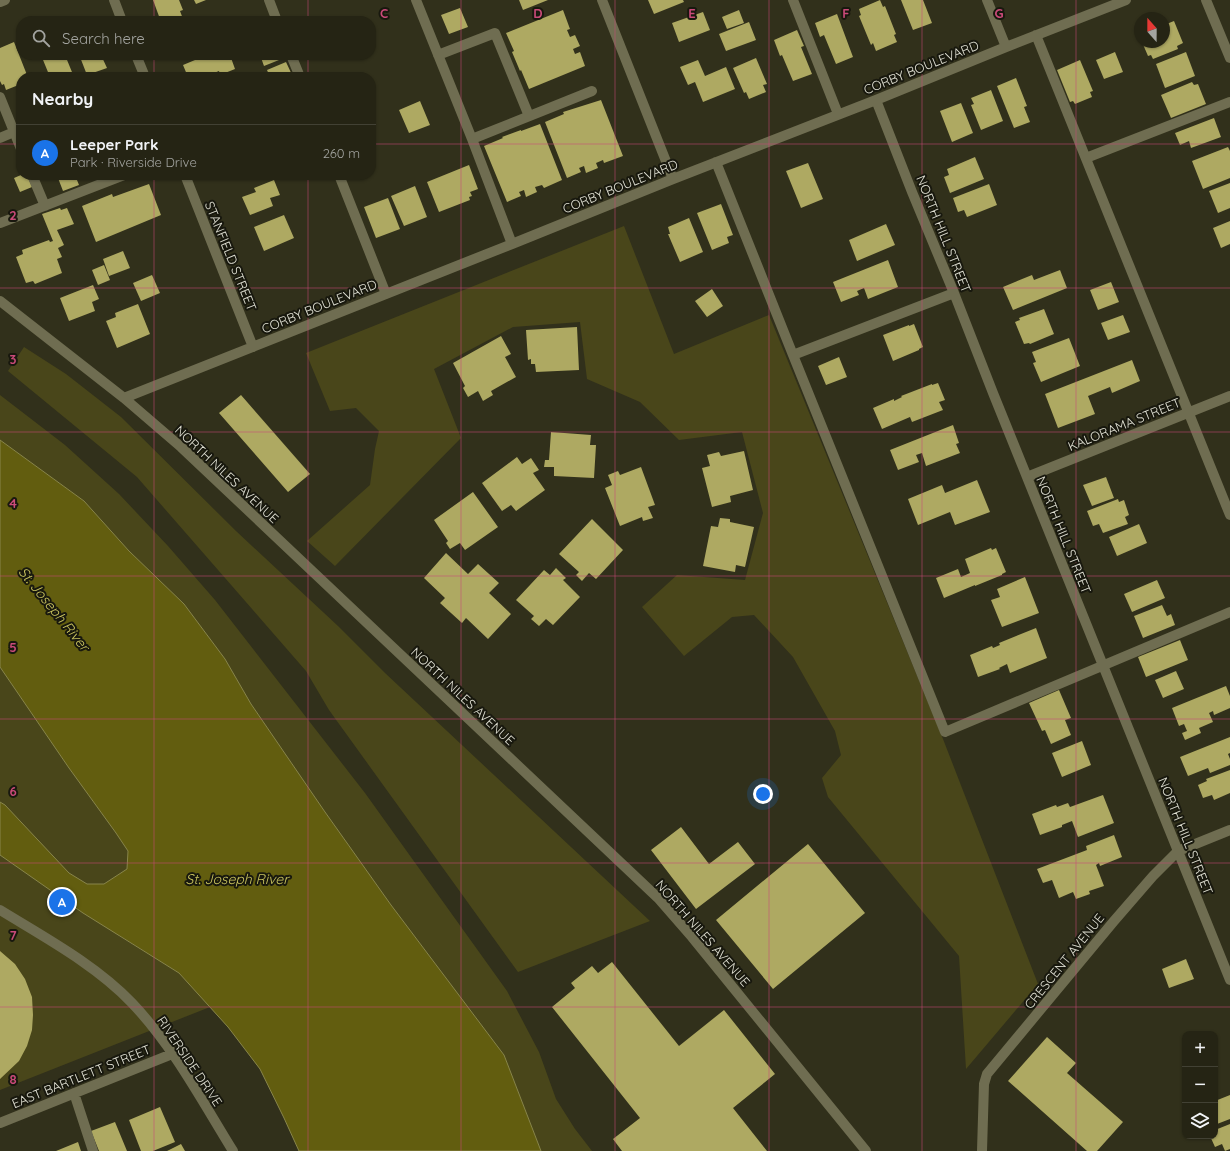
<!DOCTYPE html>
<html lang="en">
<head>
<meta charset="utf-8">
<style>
  :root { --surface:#252414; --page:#2d2c1d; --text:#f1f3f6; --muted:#a3a4a0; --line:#424134; --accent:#1a73e8 }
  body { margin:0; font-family:Quicksand,sans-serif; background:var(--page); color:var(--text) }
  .controls { position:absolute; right:12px; bottom:12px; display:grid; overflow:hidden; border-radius:8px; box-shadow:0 1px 3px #0004 }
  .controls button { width:36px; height:36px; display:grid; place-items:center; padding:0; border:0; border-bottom:1px solid var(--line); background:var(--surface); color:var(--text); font:20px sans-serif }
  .compass { position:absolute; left:1134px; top:12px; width:36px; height:36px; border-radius:50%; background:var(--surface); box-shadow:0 1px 3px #0004; rotate:339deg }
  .you { position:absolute; left:763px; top:794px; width:14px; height:14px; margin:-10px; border:3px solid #fff; border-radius:50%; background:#1a73e8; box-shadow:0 0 0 6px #1a73e833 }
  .badge { display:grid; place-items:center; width:26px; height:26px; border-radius:50%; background:var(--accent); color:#fff; font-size:13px; font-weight:700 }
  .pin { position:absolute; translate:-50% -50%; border:2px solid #fff; box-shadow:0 1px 4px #0006 }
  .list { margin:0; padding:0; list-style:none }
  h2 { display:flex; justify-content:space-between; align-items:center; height:52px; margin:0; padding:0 16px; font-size:17px }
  h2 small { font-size:13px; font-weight:400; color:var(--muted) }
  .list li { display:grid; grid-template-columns:26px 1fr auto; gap:12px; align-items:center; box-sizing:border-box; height:56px; padding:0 16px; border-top:1px solid var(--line) }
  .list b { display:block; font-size:15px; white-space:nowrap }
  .list p { margin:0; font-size:13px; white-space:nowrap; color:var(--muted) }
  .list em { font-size:13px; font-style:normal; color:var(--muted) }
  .icon { flex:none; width:22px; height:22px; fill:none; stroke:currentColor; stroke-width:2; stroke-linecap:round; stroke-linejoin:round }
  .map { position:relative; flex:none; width:1230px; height:1151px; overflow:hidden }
  .search { position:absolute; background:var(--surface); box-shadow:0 1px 3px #0004; left:16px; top:16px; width:360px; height:44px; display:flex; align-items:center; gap:10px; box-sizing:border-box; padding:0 14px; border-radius:16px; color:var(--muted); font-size:15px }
  .panel { position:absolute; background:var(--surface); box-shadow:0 1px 3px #0004; left:16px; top:72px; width:360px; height:108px; border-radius:16px }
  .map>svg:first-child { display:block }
  .green { fill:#49461a }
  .water { fill:#625d0f; stroke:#88854a }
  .building { fill:#aea962 }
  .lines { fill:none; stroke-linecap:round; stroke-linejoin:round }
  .minor { stroke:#6f6d51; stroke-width:10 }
  .grid { fill:none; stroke:#ca4a79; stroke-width:1; stroke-opacity:0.55 }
  .labels { text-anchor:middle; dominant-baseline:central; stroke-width:4; stroke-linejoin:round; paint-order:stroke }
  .street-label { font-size:13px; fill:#e1e1d4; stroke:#18180e }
  .water-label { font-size:14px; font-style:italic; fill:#cac45f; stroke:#18180e }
  .grid-label { font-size:13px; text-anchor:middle; font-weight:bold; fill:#ca4a79; stroke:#18180e; stroke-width:4; stroke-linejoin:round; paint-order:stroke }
</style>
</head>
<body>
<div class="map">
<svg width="1230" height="1151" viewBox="0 0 1230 1151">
  <rect width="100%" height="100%" fill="#31301b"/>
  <path class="green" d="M624,226L674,354L769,315L943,739L1038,984L966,1069L959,956L828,797L822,778L841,755L835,731L793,657L754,615L732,617L684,656L642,607L677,575L745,580L763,513L742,432L679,440L640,402L587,379L580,322L513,327L434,369L461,438L335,566L307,541L370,485L375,449L379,431L356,408L330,411L306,353Z
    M24,347L66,374L121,417L236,531L338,626L385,673L650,921L518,972L329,710L306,671L137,477L8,371Z
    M0,395L65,445L119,494L168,546L215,600L365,793L507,991L539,1052L556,1099L575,1129L592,1151H541L504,1055L391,905L325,812L251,704L225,659L184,604L129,551L84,501L0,440Z
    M0,667L69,768L116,833L128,851L127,869L119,936L179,973L210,1007L0,1090Z"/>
  <path class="water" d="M0,440L84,501L129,551L184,604L225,659L251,704L325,812L391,905L504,1055L541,1151H299L284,1118L260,1069L228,1027L179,973L83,913L0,855V802L5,805L69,873L87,884H104L127,869L128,851L116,833L69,768L0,667Z"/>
  <path class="building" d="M153,0H179L183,10L180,11L183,19L179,21H164L162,18L160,19Z
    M194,0H206L196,4Z
    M519,0H548L523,10Z
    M648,0H683L684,2L654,14Z
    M880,0L883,7L885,6L896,34L894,35L897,42L876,51L873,43L871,45L859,16L861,15L859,9Z
    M901,0H923L932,23L913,30Z
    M460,8L468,27L449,34L441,15Z
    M563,10L570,29L567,30L570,37L575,35L580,46L573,49L575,54L580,52L585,66L529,89L521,70L520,71L512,52L514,51L506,33Z
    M739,10L744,23L727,29L722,17Z
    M703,12L710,30L679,42L672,23Z
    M837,14L853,57L836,64L824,35L820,37L815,23Z
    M1174,21L1183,43L1177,46L1178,49L1153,59L1151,55L1148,56L1142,42H1164V25Z
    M749,22L756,40L726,51L719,34Z
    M797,30L804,46L801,47L812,74L793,81L782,55L780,56L774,40Z
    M14,42L27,75L24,77H21V84L6,90L4,84L2,85L0,81V48Z
    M1115,52L1123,72L1104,79L1096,60Z
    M1186,52L1195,76L1165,88L1156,64Z
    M41,55H65L74,77H50Z
    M85,55H101L107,68L87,75L80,57Z
    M207,55H230L235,69L220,75L219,71L204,77H188L183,65Z
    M260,55H283L284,58L264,66Z
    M756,58L767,84L763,85L766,92L749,99L746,92L744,93L733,68Z
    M698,60L705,76L726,67L735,89L703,102L695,82L688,85L680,67Z
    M1080,60L1093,91L1090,92L1092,97L1075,104L1073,101L1070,102L1057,70Z
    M286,62L293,77H270L267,70Z
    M1016,78L1027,106L1024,107L1030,122L1014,128L997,86Z
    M1192,82L1194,85L1198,84L1206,104L1171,118L1161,95Z
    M991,90L1003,121L981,130L971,105L974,104L971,98Z
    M601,100L623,156L604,163L603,160L596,163L598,168L586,173L584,166L579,168L581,172L567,178L545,122L564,114L563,112Z
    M420,101L430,125L409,133L399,110Z
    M961,103L973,133L952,142L940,111Z
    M1214,118L1221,137L1191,148L1189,141L1180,145L1175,133Z
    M540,124L562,180L544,188L542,185L535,187L537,192L526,197L524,190L519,192L521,196L507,202L484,146L503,138L502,137L521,130V131Z
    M1228,147L1230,151V178L1203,189L1192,161Z
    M975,157L984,179L950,193L944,177L949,175L947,169Z
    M808,163L823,199L801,208L786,171Z
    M469,165L478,189L470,192L472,196L469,197L470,200L439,212L427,182Z
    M21,175H27L32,187L20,192L14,178Z
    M66,175H75L79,185L63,191L58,178Z
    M274,180L280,195L270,198L273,206L250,215L242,197L256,192L254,188Z
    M1230,183V208L1218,213L1209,191Z
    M149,184L161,215L96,242L82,206L112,194L113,197Z
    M989,184L997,205L967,217L964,210L958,212L953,198Z
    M415,186L427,217L404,226L391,196Z
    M388,198L400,229L376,238L364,207Z
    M721,204L733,235L727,237L729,243L712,250L697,213Z
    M60,208L61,210L67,208L74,224L57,230L64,245L58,248L62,257L57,259L62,273L35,284L33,281L26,283L16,257L23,254L22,250L49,240L50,242L53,241L42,214Z
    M284,215L294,238L264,251L254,227Z
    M689,218L703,252L680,262L668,234H670L668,227Z
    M1230,221V244L1221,248L1213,228Z
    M886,224L895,245L857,261L849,240Z
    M123,251L130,268L109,276L103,259Z
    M888,260L898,287L868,299L864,288L857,291L859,295L841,302L833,282Z
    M104,265L110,280L98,285L92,270Z
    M1060,270L1067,288L1013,310L1003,287L1032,275L1034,280Z
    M152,275L160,293L141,301L133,283Z
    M1111,282L1119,302L1098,310L1090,290Z
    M93,285L99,299L92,302L95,311L69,321L60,298Z
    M712,289L723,306L707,317L695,301Z
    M138,304L150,334L117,348L106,321L116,317L115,313Z
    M1044,309L1054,334L1030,344L1029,343L1024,344L1015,322L1020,320L1019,318Z
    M1123,315L1130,332L1108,340L1101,323Z
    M914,324L923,347L919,349V350L893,361L883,335L909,325V326Z
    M577,327L579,370L536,372L535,364H531V359L528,360L526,330Z
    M501,336L511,354L505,357L516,377L491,391L493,395L483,401L478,391L468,397L463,388L465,386L453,363Z
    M1069,338L1080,366L1041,382L1033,363L1036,362L1032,352Z
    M839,357L847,377L826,385L818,366Z
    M1132,360L1140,381L1112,393L1110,387L1088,396L1095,414L1058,428L1045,394Z
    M938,383L945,400L939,402L943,410L912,422L910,417L882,429L873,408L894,399V401L902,397L901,396L932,384V385Z
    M241,395L310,474L288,492L219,413Z
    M953,425L959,443L956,444L960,453L926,466L922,453L916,455L919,462L898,470L890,450Z
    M551,432L591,435L590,445H596L594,478L554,476V467H544L545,460H549Z
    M744,451L753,490L730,496L731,502L712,507L702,468L710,466L707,455L719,452L721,456Z
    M517,457L522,464L531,458L539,470L533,473L545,490L516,511L511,505L502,511L482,483Z
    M641,467L655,505L648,507L653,518L643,521L642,517L620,526L605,488L612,485L608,475L618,471L620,475Z
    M1106,477L1114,498L1092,506L1083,485Z
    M977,480L990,512L955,525L950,512L918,525L908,499L942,485L945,493Z
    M473,492L498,527L465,550L460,543L450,549L446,543L448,541L434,520Z
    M1118,499L1119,502L1124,500L1129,515L1125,517L1128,524L1103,533L1099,524L1093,526L1087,511Z
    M720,518L730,519V522L754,527L745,567L736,565L735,572L703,566L711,526L718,527Z
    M592,519L623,550L596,579L589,573L582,581L576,575L579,572L559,554Z
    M1139,524L1147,543L1117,556L1109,537Z
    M991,548L992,550L996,548L1006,572L1002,574V575L975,586V585L944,598L936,578L958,569L961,577L970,573L965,559Z
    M446,553L468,574L478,564L499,583L489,593L511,614L488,639L466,618L462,623L440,603L445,598L424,578Z
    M556,568L566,578L563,580L580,597L553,625L546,619L539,626L531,619L534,616L516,600L544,570L550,575Z
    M1025,577L1039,613L1002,627L991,600L1000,597L997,589Z
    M1157,580L1165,598L1132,612L1124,594Z
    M1162,605L1167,616L1171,614L1175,625L1143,638L1134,616Z
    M1036,628L1047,658L1010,673L1007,664L999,668L1000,669L978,677L970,655L992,646L993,648L1000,645L999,643Z
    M1180,640L1188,660L1146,677L1138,657Z
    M1176,671L1184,689L1163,698L1155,680Z
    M1226,686L1230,696V708L1214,715L1213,711L1209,713L1213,722L1199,728L1201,733L1185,740L1182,733L1187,731L1184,724L1179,726L1172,708Z
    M1059,690L1071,718L1065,720L1071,735L1051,744L1045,730L1042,731L1029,703Z
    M1230,737V753L1228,754L1230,759V765L1210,773L1208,768L1188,776L1180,757Z
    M1082,741L1091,765L1062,777L1052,753Z
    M1230,770V793L1214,800L1212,795L1203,798L1198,785L1207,781L1206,779Z
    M1103,795L1114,823L1078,837L1072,821L1062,825V827L1040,835L1032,814L1056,805L1057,807L1068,803L1070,807Z
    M681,827L709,864L738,842L755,864L696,909L651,850Z
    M1114,835L1122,857L1100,866L1099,863L1096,865L1104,886L1089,891L1090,894L1076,899L1073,892L1059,898L1052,880L1043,883L1037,869L1087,850L1086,846Z
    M808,844L865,913L773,989L716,920Z
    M0,951L15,964L25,979L32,997L33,1015L32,1030L27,1046L19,1061L0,1079Z
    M1186,959L1194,979L1169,988L1162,969Z
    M612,962L679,1046L724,1010L775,1074L733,1108L767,1151H622L613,1139L640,1118L552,1007L575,988L571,983L592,966L598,973Z
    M1047,1037L1076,1063L1067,1073L1123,1122L1097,1151H1087L1008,1081Z
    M1230,1095V1119L1217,1124L1215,1118V1101Z
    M160,1107L175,1142L153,1151H141L129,1120Z
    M115,1122L127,1151H99L91,1131Z
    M1230,1124V1149L1225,1151L1222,1144L1215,1147L1210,1136H1215V1130Z
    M78,1142L81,1151H56Z
    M181,1144L185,1151H167Z"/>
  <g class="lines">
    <path class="minor" d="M114,0L122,21
      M269,0L277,21
      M416,0L472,139L512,244
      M602,0L673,179
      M793,0L838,114
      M987,0L1006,47
      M1206,0L1230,58
      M0,2L5,0
      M1036,35L1230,515
      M136,55L145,77
      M291,55L300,77
      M438,55L495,33L529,116
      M0,97L21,149
      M876,100L912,192L954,293L993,393L1230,980
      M0,138L14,132
      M472,139L592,91
      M1086,158L1230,102
      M716,162L793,355L945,732L1230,612
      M32,175L45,206
      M185,175L253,347
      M339,175L386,294
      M0,223L124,175
      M0,301L124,398L181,447L658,898L692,937L866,1151
      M793,355L954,293
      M124,398L512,244L673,179L876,100L1006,47L1126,0
      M1027,477L1230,396
      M0,910C44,937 96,965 132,1003C173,1046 202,1101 233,1151
      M74,1093L93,1151
      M0,1123L172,1054
      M982,1151L984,1084L987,1074L1114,921L1153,876L1178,851L1230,830"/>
  </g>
  <path class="grid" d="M154,0V21M308,0V21M461,0V1151M615,0V1151M769,0V1151M922,0V1151M1076,0V1151M154,55V77M308,55V77M0,144H21M371,144H1230M154,175V1151M308,175V1151M0,288H1230M0,432H1230M0,576H1230M0,719H1230M0,863H1230M0,1007H1230"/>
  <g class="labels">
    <g class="street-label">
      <text transform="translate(921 67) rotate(-22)">CORBY BOULEVARD</text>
      <text transform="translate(620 186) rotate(-22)">CORBY BOULEVARD</text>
      <text transform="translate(944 234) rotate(68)">NORTH HILL STREET</text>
      <text transform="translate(231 256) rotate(68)">STANFIELD STREET</text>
      <text transform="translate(319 306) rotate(-22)">CORBY BOULEVARD</text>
      <text transform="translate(1124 424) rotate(-22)">KALORAMA STREET</text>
      <text transform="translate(227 474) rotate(43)">NORTH NILES AVENUE</text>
      <text transform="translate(1064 535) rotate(68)">NORTH HILL STREET</text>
      <text transform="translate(463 696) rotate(43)">NORTH NILES AVENUE</text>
      <text transform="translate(1186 836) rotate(68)">NORTH HILL STREET</text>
      <text transform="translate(703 933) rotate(49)">NORTH NILES AVENUE</text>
      <text transform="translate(1064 961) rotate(-51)">CRESCENT AVENUE</text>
      <text transform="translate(190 1061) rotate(56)">RIVERSIDE DRIVE</text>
      <text transform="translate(81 1076) rotate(-22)">EAST BARTLETT STREET</text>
    </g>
    <g class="water-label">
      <text transform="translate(54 609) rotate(51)">St. Joseph River</text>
      <text x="237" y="879">St. Joseph River</text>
    </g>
  </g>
  <g class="grid-label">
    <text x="384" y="18">C</text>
    <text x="538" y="18">D</text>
    <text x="692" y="18">E</text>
    <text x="846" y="18">F</text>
    <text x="999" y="18">G</text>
    <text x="13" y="220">2</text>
    <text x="13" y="364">3</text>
    <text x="13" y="508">4</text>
    <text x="13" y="652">5</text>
    <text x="13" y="796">6</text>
    <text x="13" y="940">7</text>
    <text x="13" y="1084">8</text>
  </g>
</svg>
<div class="controls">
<button>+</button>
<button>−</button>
<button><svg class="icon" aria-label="layers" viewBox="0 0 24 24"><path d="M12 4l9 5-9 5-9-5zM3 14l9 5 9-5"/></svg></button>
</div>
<svg class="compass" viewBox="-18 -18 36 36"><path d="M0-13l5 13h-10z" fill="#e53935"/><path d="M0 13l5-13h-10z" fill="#a3a4a0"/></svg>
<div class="you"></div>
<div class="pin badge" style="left:62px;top:902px">A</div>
<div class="search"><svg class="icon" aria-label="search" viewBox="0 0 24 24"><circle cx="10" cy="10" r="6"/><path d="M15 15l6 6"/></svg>Search here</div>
<section class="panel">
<h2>Nearby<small></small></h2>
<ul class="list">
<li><span class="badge">A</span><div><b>Leeper Park</b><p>Park · Riverside Drive</p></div><em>260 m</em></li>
</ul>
</section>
</div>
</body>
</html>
